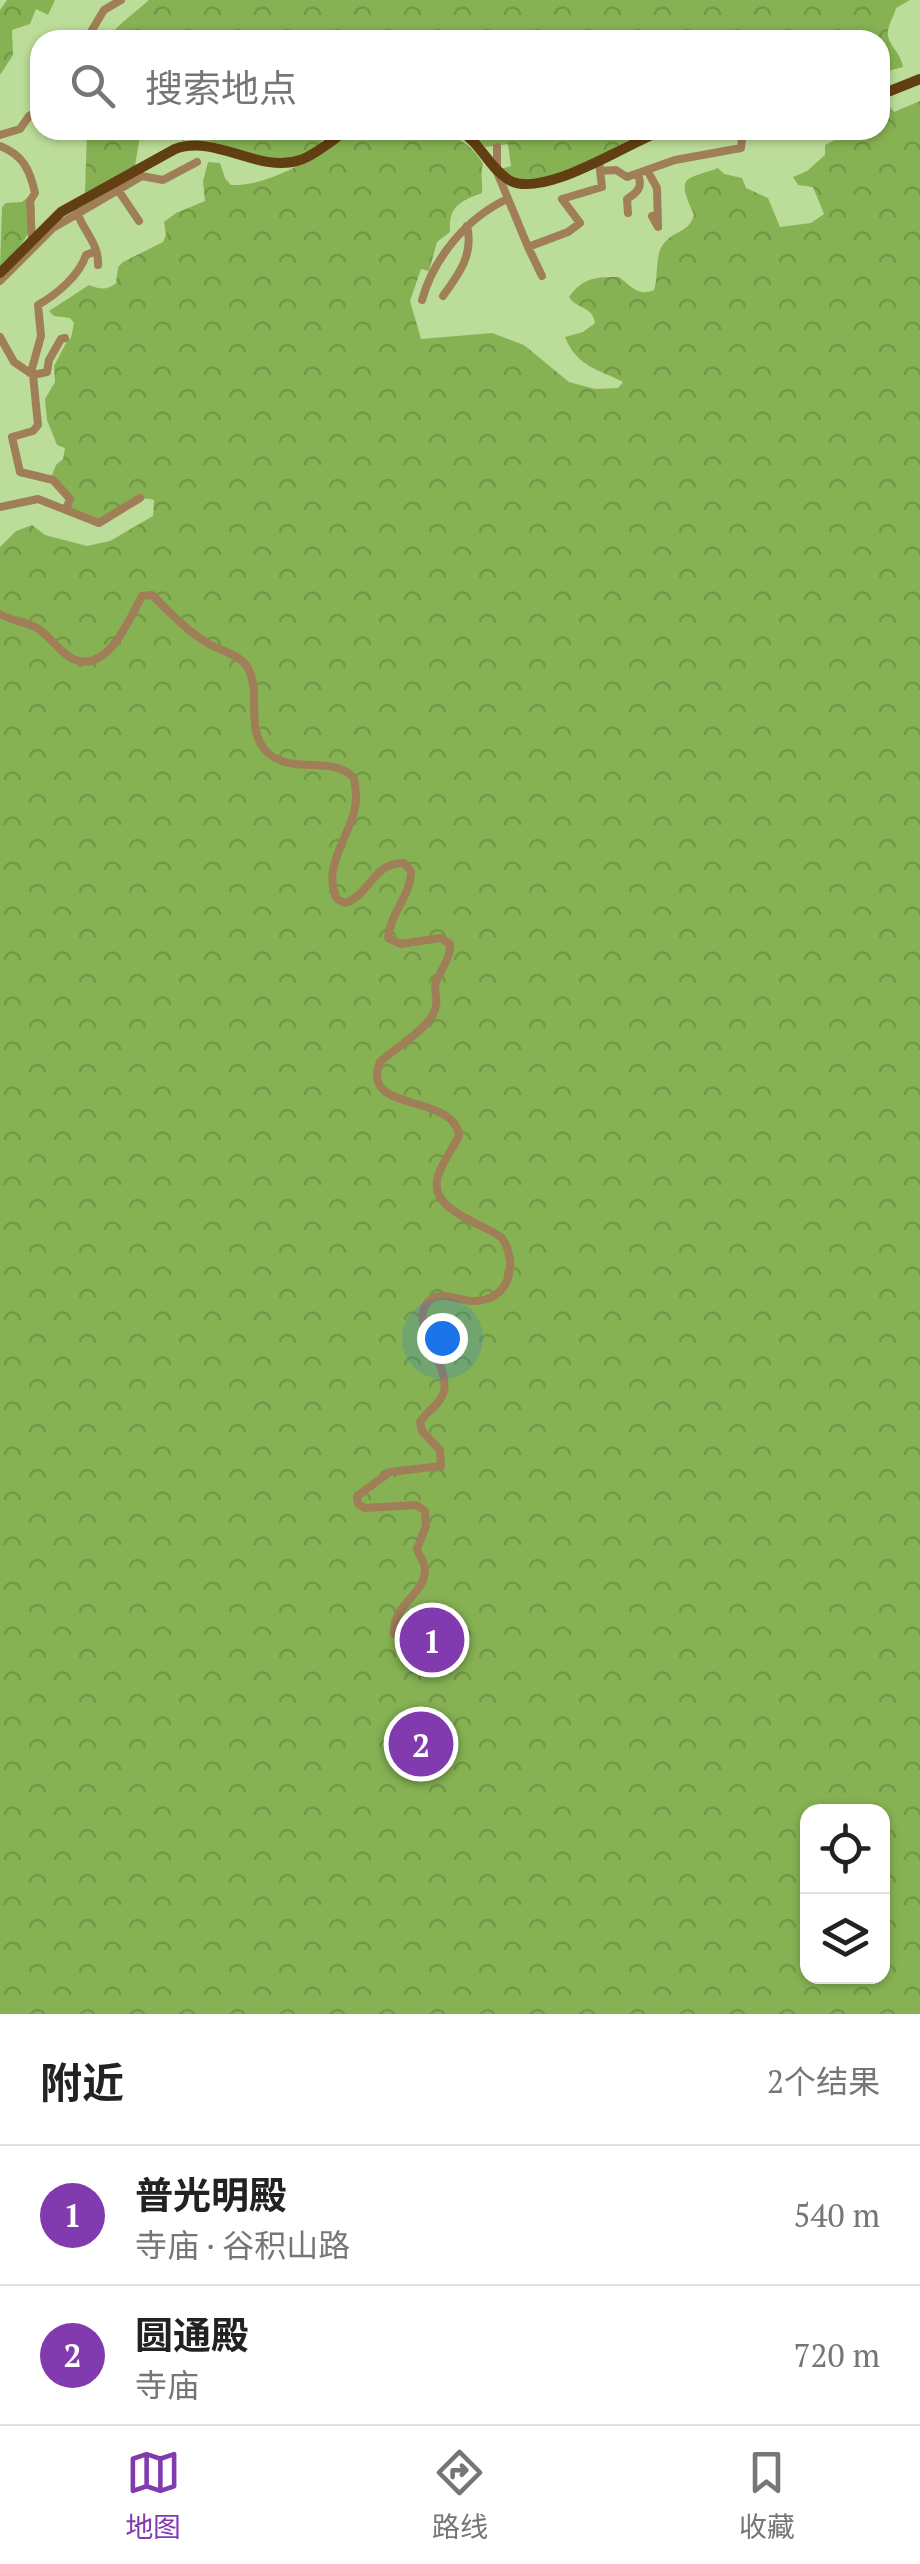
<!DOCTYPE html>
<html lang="zh">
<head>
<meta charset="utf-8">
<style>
  :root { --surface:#fff; --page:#f2f2f2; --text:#222; --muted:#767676; --line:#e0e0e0; --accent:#823baf }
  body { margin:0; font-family:"PT Serif","Noto Sans SC",serif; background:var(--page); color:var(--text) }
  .controls { position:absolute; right:30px; bottom:30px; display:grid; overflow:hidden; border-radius:20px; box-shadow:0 2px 8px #0004 }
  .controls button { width:90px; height:90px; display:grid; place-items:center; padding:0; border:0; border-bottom:2px solid var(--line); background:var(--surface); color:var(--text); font:50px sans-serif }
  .you { position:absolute; left:442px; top:1338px; width:35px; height:35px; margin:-25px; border:8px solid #fff; border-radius:50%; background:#1a73e8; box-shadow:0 0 0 15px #1a73e833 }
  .badge { display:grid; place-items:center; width:65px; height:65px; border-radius:50%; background:var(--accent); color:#fff; font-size:32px; font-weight:700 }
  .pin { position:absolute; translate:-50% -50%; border:5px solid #fff; box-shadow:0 2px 10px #0006 }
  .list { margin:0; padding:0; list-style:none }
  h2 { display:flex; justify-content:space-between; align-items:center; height:130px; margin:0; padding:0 40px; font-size:42px }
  h2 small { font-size:32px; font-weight:400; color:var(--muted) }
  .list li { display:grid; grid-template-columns:65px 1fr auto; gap:30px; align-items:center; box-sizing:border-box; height:140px; padding:0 40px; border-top:2px solid var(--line) }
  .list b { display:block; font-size:38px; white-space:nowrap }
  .list p { margin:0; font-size:32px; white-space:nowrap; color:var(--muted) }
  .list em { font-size:32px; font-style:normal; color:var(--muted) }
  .icon { flex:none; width:55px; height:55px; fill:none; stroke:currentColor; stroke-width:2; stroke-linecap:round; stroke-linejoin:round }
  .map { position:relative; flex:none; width:920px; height:2014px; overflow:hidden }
  .search { position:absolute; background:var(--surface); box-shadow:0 2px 8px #0004; left:30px; right:30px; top:30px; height:110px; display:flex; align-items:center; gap:25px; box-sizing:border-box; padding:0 35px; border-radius:30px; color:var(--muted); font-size:38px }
  .sheet { height:410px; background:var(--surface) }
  nav { display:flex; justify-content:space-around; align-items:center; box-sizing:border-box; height:140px; border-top:2px solid var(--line); background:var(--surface); font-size:28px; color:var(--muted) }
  nav a { display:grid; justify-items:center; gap:5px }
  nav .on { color:var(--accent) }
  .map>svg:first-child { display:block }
  .forest { fill:url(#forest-crowns); fill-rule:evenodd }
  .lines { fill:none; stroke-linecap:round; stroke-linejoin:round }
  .minor { stroke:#9f7e58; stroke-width:8 }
  .major { stroke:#623f12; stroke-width:10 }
</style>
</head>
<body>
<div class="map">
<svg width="920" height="2014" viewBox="0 0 920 2014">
  <defs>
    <pattern id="forest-crowns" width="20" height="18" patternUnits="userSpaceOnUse" patternTransform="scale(2.5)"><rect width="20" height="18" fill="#87b253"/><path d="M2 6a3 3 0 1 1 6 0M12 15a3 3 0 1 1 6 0" fill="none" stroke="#739847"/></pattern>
  </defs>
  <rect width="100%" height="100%" fill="#bcdd99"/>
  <path class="forest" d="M7,0H55L48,15L36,9L30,24L12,30L13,55L0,75V10Z
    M149,0H910L896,8C894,17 887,26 888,35C889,46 900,51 903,67L880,73V40H107C117,24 135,13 149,0Z
    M920,101V2014H0V547L16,531L32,525L45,535L87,546L110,541L153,516L154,500C136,494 117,511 101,521L69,511L71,503L50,480L56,465L63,459L65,448L57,445L47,420L45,399L55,382L54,366L67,341L71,338L74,323L70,318L54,316L49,311L89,285C100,289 106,291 116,283L118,267L123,262L163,242L166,235L164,222L176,213L205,201L203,181L208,162L220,163L225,178L231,185C263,186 298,167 324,150C333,144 346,133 357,130C366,128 378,130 388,130C423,130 464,128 483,164C480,175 483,182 482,193C460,201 448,207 450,232L437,242L429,271L421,269L410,301L421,339L492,333L524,345L569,382L595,389L618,388L623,382C598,369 577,367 565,337L583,332L595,323C593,306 576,309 569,297C583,277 597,277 619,277C631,286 638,297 654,290C659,276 654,253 665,242C676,230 689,232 694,215C675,174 686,180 718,168L724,174L742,178L746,188L768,198L780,227L811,223L824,214L813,187L798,185L793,177L807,171L825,155V145L854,130H880V107L888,104L894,112ZM808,1811H882V1976H808Z
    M87,130H147L140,136L135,166L85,193Z
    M181,130H326L321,143C313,148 303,156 293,159C255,169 220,132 182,141Z
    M462,130H651C607,144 547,205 501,169L511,166L508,144L486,147Z
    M32,194C43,224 21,246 0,268L2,207L6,203L22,202Z"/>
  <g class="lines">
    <path class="minor" d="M86,40L104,10L121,0
      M0,135L20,129L29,116L40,109
      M0,146C23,155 30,170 35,193L30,201L32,241
      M497,147V172L528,247L568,232L580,223L562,199L602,187L599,162
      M647,170L657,188L658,227L652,216
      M601,171L616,170L627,177L675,160L741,148L743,130
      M118,190L139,221
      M77,212C83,231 99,243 98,265
      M628,213L627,199C638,192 643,187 638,174
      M528,247L542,276
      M0,281L53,228L142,176L163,180L197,162
      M443,296C459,274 474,254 467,226
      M422,300C434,257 467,218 507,199
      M0,337L14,362L33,375L47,372L49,360L61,339L65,338
      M31,372L41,336L38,305C57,294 79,276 86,255L96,251
      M33,375L38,425L33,431L12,437L20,472L53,480L70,499L66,509
      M0,507L38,499L99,523L140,498
      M0,614C11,621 25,621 37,628C50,636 59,652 73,659C108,675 130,617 142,596L152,595C172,614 187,632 211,645C224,652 243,656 249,670C261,697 245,730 267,752C292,776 331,754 354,778C356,788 357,802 354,812C347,840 322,869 337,899L345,903C370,895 373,862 404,863L411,871C411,896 390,913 388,938L401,944L440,938L450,944C451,958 441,969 436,982C433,990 438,997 436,1006C432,1028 395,1047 380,1062C359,1114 454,1092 459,1136C453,1148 444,1160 439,1173C424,1210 482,1222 502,1238C519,1264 509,1302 473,1301C459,1301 439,1289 428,1302C408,1325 450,1363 444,1391C441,1404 426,1412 420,1422L422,1431L440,1450L441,1466L390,1472L357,1496L358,1504L365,1508L416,1505L425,1511L426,1526L417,1549C419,1556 426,1563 425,1571C424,1595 392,1605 394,1634L400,1638L418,1630
      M420,1646L417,1614L441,1608L446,1612"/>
    <path class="major" d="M880,95L920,79
      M459,130C481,143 489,168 509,180C544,200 628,142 664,130
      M775,130H788
      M0,273L61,212L175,149C216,134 259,174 300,160C317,154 332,140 347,130"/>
  </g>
</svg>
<div class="controls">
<button><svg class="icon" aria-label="locate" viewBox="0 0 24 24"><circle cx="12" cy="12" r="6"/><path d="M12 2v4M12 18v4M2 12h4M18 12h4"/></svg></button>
<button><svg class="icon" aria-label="layers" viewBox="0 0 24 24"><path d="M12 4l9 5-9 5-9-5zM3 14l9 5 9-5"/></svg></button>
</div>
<div class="you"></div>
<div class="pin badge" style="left:432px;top:1640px">1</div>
<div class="pin badge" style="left:421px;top:1744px">2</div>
<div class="search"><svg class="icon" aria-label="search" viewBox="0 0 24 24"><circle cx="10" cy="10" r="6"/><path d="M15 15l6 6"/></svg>搜索地点</div>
</div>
<section class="sheet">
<h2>附近<small>2个结果</small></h2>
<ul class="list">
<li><span class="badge">1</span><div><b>普光明殿</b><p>寺庙 · 谷积山路</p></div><em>540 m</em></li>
<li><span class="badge">2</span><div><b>圆通殿</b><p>寺庙</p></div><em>720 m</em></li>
</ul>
</section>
<nav>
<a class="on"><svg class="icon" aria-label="map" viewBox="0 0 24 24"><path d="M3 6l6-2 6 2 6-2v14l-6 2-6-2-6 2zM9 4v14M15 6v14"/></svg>地图</a>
<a><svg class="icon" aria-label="directions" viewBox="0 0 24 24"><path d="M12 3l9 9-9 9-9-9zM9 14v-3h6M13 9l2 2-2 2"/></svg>路线</a>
<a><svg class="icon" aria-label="saved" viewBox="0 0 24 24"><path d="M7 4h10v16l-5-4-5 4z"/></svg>收藏</a>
</nav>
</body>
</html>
